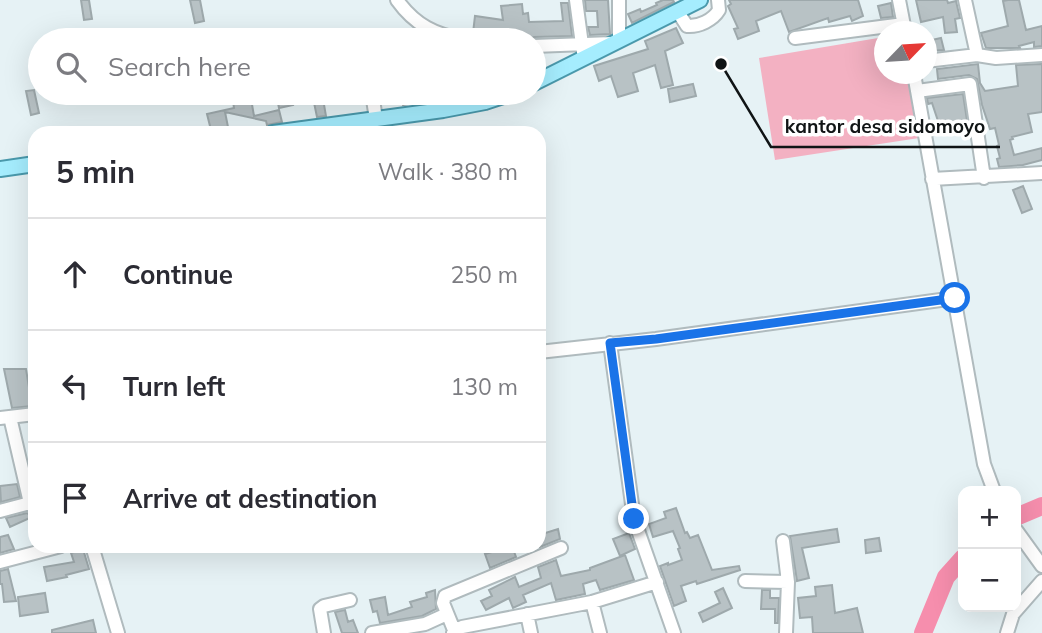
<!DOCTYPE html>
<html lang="en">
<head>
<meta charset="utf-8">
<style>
  :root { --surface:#fff; --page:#f7f7f7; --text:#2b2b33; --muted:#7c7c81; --line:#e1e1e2 }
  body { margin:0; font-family:Mulish,sans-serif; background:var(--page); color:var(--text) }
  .controls { position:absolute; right:21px; bottom:21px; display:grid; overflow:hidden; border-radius:14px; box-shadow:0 7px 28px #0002 }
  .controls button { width:63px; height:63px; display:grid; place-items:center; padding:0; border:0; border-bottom:2px solid var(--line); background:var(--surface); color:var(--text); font:35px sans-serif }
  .compass { position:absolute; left:874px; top:21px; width:63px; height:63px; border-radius:50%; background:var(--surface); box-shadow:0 7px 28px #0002; rotate:65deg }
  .stop { position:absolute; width:21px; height:21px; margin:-16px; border:5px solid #1a73e8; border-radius:50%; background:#fff }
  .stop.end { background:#1a73e8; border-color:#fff; box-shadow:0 2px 7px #0008 }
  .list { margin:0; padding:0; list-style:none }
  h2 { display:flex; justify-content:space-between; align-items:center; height:91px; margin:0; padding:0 28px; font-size:30px }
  h2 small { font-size:23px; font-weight:400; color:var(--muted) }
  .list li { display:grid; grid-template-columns:46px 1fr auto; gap:21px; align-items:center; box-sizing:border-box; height:112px; padding:0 28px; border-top:2px solid var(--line) }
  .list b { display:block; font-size:26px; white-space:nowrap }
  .list em { font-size:23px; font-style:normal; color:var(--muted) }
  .icon { flex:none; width:38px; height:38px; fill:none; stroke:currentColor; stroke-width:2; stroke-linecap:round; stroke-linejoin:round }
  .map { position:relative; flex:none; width:1042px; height:633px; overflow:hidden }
  .search { position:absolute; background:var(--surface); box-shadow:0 7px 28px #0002; left:28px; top:28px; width:518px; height:77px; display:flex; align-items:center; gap:18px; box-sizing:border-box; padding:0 24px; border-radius:38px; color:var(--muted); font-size:26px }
  .panel { position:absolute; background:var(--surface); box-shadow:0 7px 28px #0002; left:28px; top:126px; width:518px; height:427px; border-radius:21px }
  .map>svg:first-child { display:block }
  .green { fill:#f3b1c2 }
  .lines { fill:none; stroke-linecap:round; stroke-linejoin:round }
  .river { stroke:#f68ead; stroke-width:18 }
  .building { fill:#b8c2c5; stroke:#9ea9ac; stroke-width:2 }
  .minor-casing { stroke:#b0bbbe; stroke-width:16 }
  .major-casing { stroke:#4a99ac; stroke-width:18 }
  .minor { stroke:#fff; stroke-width:12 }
  .major { stroke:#a5edfe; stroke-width:14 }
  .route { stroke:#1a73e8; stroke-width:9 }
  .leader { fill:none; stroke:#101415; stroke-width:2.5 }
  .callout-dot { fill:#101415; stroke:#fff; stroke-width:2.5 }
  .callout-label { font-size:19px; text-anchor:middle; font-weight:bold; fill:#101415; stroke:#fff; stroke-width:7; stroke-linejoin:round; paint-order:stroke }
</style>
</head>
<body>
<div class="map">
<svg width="1042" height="633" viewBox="0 0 1042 633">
  <rect width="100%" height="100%" fill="#e6f2f5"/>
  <path class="green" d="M884,37V74H907L919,138L775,160L759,58Z"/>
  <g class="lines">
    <path class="river" d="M1016,517L1042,506
      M923,633L946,577L963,558"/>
  </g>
  <path class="building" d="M81,0H89L92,19L84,20Z
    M190,0H200L204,21L195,23Z
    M585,0H608L610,34L590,35L588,27H598L597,11H586Z
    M663,0H673L674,2L632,23L628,14L640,9L641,12L657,5L656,3Z
    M729,0H858L863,16L852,21L850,16L829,22L828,18L789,32L781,11L756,21L759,31L738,39L734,29L738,28L728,6L731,4Z
    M916,0H947L948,3L956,1L960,18L955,19L957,32L945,33L943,17L921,22Z
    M1008,0H1019L1026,30L1042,26V46L1034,47V42L1019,46L1020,48H986L981,33L1008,26L1003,1Z
    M561,3H568L572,36L534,37L528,40H499V36L473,33L475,16L503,20L501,6L522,4L523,14L528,13L529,22L563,21Z
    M891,3L893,17L881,18L878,6Z
    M676,28L683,43L665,51L673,85L661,88L655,65L633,73L638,91L618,97L611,76L599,81L594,66L648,49L645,41Z
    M941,38L944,50L927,51V41Z
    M978,64L980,83L985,91L1018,86L1016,65L1042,64V112L1028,114L1032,132L1012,137L1013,139L1010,140L1014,155L1042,148V160L1023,165L999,167L997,159L1000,158L997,146L999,145L995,128L990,129L982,105L977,79L969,75L938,79L937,69Z
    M693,84L696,96L670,102L668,89Z
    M34,90L39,113L31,115L26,91Z
    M232,93H250L254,116L279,110L282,122L267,125L266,121L225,112L228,127L211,130L207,114L234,108Z
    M276,93H290L293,105L279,108Z
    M312,93H322L326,116L317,117Z
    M399,93H411L412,96L422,93L423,101L403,105Z
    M963,94L968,127L951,133L949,124L940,127L932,103L928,104L927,98Z
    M1023,186L1032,209L1022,213L1013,190Z
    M4,369H26L32,406L12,408Z
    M17,484L20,497L1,502L0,486Z
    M676,508L685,533L687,532L690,538L698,535L712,570L739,566L740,570L697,584L696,581L681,586L686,601L674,606L660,566L668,563V565L682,560L678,549L680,548L673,531L653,537L649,524L666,518L664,512Z
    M27,513L32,517L10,527L6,518Z
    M558,529L560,539L540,547L539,535Z
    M837,529L839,542L802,548L809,578L797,581L790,536Z
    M629,533L635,549L620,556L613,539Z
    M8,535L14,549L0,553V537Z
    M879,538L881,551L866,553L865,540Z
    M512,546L516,557L490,568L485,554Z
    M83,549L89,569L66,575L67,577L47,581L44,567L74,562L71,553Z
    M625,555L634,580L600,590L596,580L583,584L585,594L556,600L551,583L523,595L526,602L513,608L509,598L486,610L481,601L492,596L489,590L515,577L519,587L541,578L538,567L556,560L561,576L590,570V568Z
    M8,569L16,601L4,602L2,584H0V571Z
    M832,585L835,613L857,608L863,633H813L812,617L800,618L798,598L816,596L815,587Z
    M723,588L732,608L703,622L699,613L720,603L715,592Z
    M435,590L436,609L422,616L380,623L377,611L373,612L370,600L385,597L388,615L412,607L410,602L427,597L426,593Z
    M762,590H770V598H779L778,623H775V609H761Z
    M45,593L48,612L20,616L18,597Z
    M345,610L348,622L353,620L358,633H342L335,612Z
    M93,620L96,633H52V630Z"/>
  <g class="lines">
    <g class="minor-casing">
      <path id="minor" d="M397,0C415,25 435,35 465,40
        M576,0L583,52
        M619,0V40
        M899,0L905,31
        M965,0L977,55
        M678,12L687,26C699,27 713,20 719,10L718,0
        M795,38L904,24
        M534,46L612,43
        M926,61L977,55L996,58L1042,55
        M914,74L984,464L994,491
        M917,91L970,84L984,178
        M372,93L376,119
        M932,179L1042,173
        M610,343L634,519L674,633
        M539,352L656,339L955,298
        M10,417L30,503L35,509
        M0,418L35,414
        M0,511L30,503
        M1016,530L1042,566
        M783,541L788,582L786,633
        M92,546L118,633
        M0,562L61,546
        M745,581L788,582
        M592,602L600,633
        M527,614L531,633
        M454,630L443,603L445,596L561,548
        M324,633L320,609L324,606L350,600
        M372,633L425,624L447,614
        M453,633L454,630L462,627L592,602L657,582
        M1007,633L1013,614L1042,581"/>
    </g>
    <g class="major-casing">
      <path id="major" d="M534,83L700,0
        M273,133L443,110L485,102L512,93
        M0,169L35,164"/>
    </g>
    <use href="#minor" class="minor"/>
    <use href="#major" class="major"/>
  </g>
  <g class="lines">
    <path class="route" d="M634,519L610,343L656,339L955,298"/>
  </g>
  <path class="leader" d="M721 64L771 147H1000"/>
  <circle class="callout-dot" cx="721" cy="64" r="7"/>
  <g class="callout-label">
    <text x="885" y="133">kantor desa sidomoyo</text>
  </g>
</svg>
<div class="controls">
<button>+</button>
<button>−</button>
</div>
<svg class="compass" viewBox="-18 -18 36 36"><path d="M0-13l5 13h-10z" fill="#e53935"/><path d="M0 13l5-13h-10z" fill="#7c7c81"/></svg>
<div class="stop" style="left:955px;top:298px"></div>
<div class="stop end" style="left:634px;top:519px"></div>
<div class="search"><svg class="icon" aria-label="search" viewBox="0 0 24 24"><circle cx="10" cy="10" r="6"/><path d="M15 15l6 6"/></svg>Search here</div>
<section class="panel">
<h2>5 min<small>Walk · 380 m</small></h2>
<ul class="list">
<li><svg class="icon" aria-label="ahead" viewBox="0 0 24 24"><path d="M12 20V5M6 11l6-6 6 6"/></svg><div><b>Continue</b></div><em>250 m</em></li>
<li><svg class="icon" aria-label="left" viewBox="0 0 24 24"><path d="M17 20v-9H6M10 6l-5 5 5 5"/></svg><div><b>Turn left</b></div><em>130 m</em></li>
<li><svg class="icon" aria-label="arrive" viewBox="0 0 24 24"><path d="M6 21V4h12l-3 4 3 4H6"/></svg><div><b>Arrive at destination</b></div></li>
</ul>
</section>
</div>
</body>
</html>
